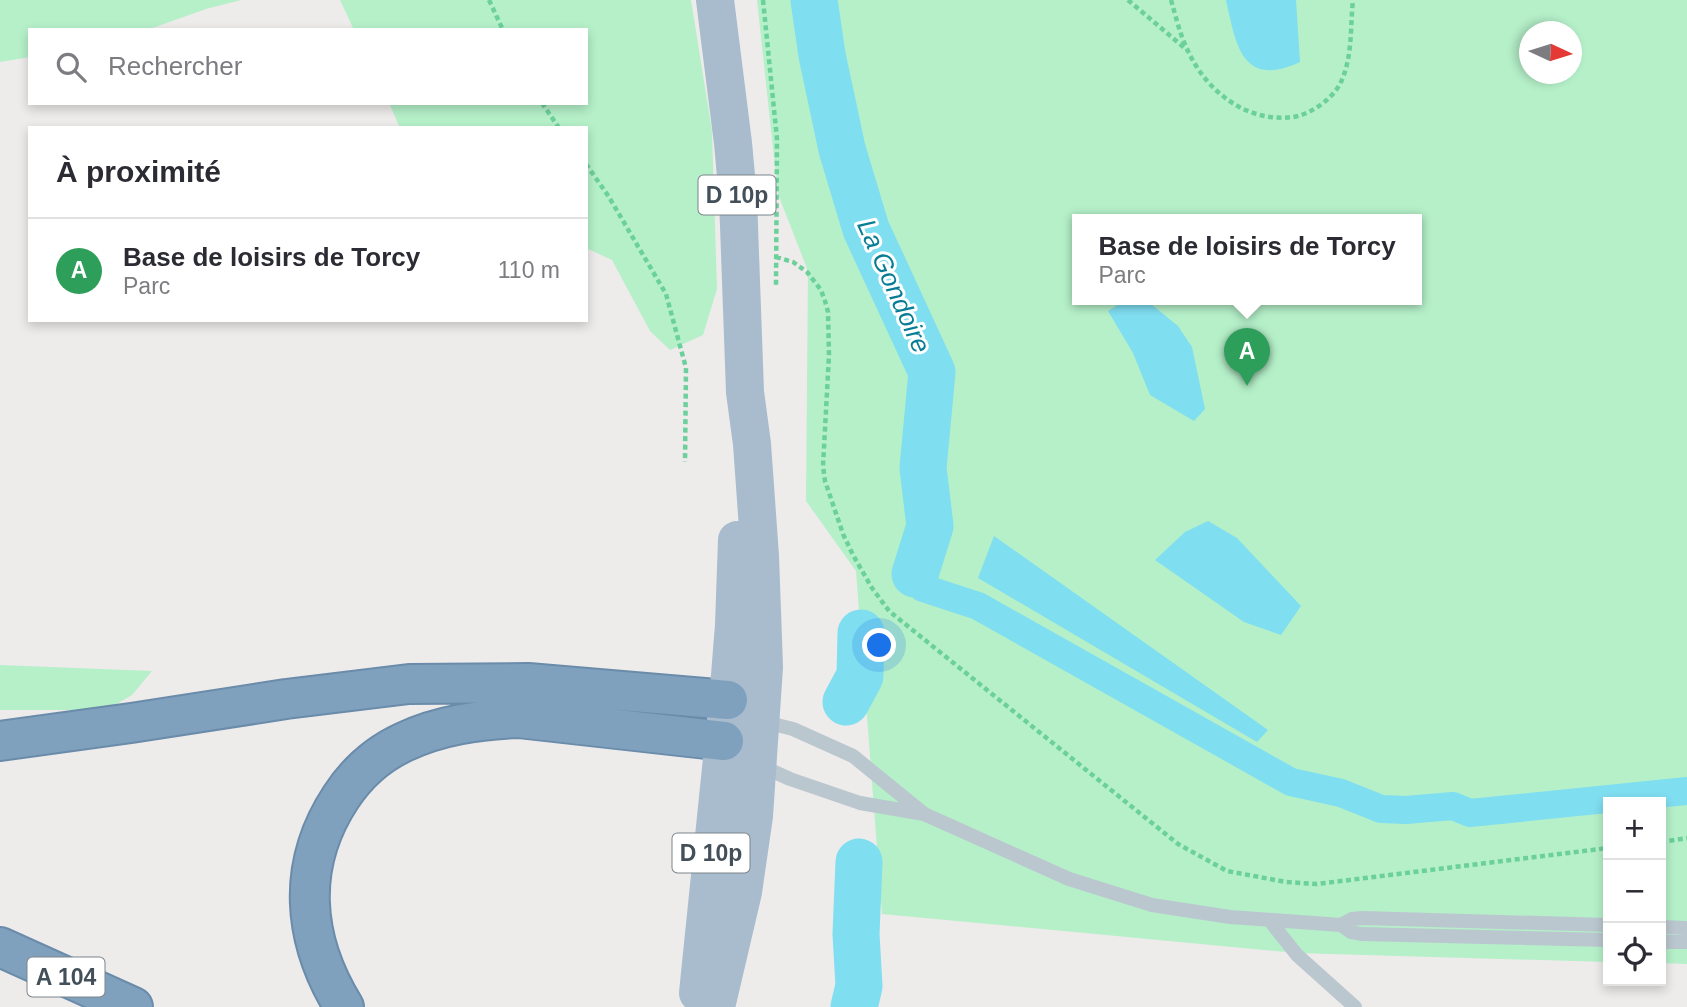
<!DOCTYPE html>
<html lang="fr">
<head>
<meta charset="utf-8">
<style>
  :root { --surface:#fff; --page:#f2f2f3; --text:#2b2b33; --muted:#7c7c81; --line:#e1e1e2; --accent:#2563eb }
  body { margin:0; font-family:Helvetica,sans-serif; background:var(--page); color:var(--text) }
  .controls { position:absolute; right:21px; bottom:21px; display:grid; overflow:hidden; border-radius:0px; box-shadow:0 4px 10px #0003 }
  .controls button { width:63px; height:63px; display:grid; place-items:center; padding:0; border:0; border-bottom:2px solid var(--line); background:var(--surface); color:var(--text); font:35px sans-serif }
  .compass { position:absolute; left:1519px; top:21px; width:63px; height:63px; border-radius:50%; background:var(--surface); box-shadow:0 4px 10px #0003; rotate:94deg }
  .you { position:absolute; left:880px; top:646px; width:24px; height:24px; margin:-18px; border:5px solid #fff; border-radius:50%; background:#1a73e8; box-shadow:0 0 0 10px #1a73e833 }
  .badge { display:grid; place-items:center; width:46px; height:46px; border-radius:50%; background:var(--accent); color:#fff; font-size:23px; font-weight:700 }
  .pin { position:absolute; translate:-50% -58px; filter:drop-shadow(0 2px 4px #0008) }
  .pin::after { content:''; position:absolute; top:37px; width:24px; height:21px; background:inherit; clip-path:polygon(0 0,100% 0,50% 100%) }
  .popup { position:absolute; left:1072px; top:214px; width:350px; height:91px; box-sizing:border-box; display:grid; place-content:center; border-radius:0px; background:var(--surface); filter:drop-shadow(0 2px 5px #0005); font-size:23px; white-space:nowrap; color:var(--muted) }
  .popup b { font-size:26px; color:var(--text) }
  .popup::after { content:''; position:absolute; left:50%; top:100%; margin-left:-14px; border:14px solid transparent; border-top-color:var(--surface) }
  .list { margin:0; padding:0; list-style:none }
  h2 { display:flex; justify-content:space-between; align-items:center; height:91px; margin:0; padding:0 28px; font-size:30px }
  h2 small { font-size:23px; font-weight:400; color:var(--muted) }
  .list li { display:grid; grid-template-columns:46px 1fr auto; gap:21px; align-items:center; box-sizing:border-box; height:105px; padding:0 28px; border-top:2px solid var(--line) }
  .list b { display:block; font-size:26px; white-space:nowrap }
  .list p { margin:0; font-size:23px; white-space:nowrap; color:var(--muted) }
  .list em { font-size:23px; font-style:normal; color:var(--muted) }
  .icon { flex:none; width:38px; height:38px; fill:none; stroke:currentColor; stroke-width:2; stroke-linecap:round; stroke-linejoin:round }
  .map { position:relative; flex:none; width:1687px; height:1007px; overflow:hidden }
  .search { position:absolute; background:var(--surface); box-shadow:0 4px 10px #0003; left:28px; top:28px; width:560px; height:77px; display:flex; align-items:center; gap:18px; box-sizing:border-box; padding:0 24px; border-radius:0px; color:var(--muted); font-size:26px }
  .panel { position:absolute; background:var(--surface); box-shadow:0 4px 10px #0003; left:28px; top:126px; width:560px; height:196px; border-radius:0px }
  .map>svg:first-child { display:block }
  .green { fill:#b5f0c9; fill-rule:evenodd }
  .water { fill:#7fdef0 }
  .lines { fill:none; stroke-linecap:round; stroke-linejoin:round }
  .canal { stroke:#7fdef0; stroke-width:28 }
  .river { stroke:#7fdef0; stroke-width:47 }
  .highway-casing { stroke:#6a8caa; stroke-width:42 }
  .path { stroke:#6bd09a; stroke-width:4.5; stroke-dasharray:5 3.5; stroke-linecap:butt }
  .lane { stroke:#bbc7cf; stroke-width:14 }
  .primary { stroke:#a8bccd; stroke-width:38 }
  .highway { stroke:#7fa1be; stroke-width:38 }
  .labels { text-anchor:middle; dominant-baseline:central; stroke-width:6; stroke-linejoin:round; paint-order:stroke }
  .shield { fill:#fff; stroke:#7b848b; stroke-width:2 }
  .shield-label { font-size:23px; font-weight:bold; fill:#435059 }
  .water-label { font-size:26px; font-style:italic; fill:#067d94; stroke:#fff }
</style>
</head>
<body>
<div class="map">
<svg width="1687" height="1007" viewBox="0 0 1687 1007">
  <rect width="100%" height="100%" fill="#eeebeb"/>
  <path class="green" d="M0,0H241L206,9L147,30H30V57L0,62Z
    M340,0H691L712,131L717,289L703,335L670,350L650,331L612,260L586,248V128H400L389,103H586V30H354Z
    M757,0H1687V964L1661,963V802H1608V962L1297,953L882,914L856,571L806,501L808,271L778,194ZM1530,32H1572V74H1530ZM1077,220H1417V300H1077Z
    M0,665L152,671L132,695L106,710H0Z"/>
  <path class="water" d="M1226,0H1296L1300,62C1242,89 1236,45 1226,0Z
    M1125,300H1146L1178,326L1192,347L1205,409L1194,421L1150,395L1133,353L1108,311Z
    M1208,521L1237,538L1301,606L1281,635L1244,622L1155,560L1185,532Z
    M994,536L1268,730L1257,742L978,578Z"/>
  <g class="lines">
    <path class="canal" d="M915,574L923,588L978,606L1291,782L1341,793L1381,809L1406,810L1453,806L1470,813L1687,791"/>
    <path class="river" d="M814,0L822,55L842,149L866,229L932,372L923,468L930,526L915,574
      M846,702L860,676L861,633
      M854,1007L859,986L856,934L859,862"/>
    <g class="highway-casing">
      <path id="highway" d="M0,741L131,723L286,699L409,684L528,683L728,700
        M0,947L133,1007
        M344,1007C302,939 296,865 341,797C356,774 378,754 404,742C440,725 478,720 518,718L724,741"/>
    </g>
    <path class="path" d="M489,0L503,30
      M763,0L777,139L776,285
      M1128,0L1187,50
      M1171,0C1176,17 1180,35 1188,51C1207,92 1247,123 1293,117C1311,114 1331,100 1340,84C1353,58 1350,28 1353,0
      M542,103L559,128
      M586,164L609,197L666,294L686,368L685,462
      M776,257L793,262L807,272L821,290L825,301L828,312L829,355L823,466L825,481L843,534L853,555L872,588L889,611L1178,844L1227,871L1286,882L1317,884L1608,848
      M1661,842L1687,838"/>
    <path class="lane" d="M761,721L793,729L853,756L923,813
      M761,766L790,779L860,803L924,814L1069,879L1152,905L1230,917L1341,925L1351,932L1361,934L1608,940
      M1270,921L1297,955L1355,1007
      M1341,925L1352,919L1362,918L1608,925
      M1661,927L1687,928
      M1661,942H1687"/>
    <path class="primary" d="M715,0L733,143L738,198L745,392L752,444L760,556L764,667L754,816L743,892L716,1007
      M698,993L728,700L734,625L737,540"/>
    <use href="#highway" class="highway"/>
  </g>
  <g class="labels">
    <g class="shield">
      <rect x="698.5" y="175.5" width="77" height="39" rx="5"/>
      <rect x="672.5" y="833.5" width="77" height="39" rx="5"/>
      <rect x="27.5" y="957.5" width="77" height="39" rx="5"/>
    </g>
    <g class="shield-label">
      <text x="737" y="195">D 10p</text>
      <text x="711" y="853">D 10p</text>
      <text x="66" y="977">A 104</text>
    </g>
    <g class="water-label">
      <text transform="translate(894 286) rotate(66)">La Gondoire</text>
    </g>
  </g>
</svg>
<div class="controls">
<button>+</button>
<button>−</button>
<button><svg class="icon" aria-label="locate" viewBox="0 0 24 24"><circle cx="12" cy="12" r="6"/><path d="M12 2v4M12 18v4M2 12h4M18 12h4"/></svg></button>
</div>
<svg class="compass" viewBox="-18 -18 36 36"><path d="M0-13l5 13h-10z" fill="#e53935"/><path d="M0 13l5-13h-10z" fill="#7c7c81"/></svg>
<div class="you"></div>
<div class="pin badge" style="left:1247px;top:386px;background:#2e9e5b">A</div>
<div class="popup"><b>Base de loisirs de Torcy</b>Parc</div>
<div class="search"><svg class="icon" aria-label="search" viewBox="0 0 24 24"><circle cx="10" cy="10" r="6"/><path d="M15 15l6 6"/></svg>Rechercher</div>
<section class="panel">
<h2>À proximité<small></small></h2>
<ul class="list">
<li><span class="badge" style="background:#2e9e5b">A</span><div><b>Base de loisirs de Torcy</b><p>Parc</p></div><em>110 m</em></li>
</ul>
</section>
</div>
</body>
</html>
